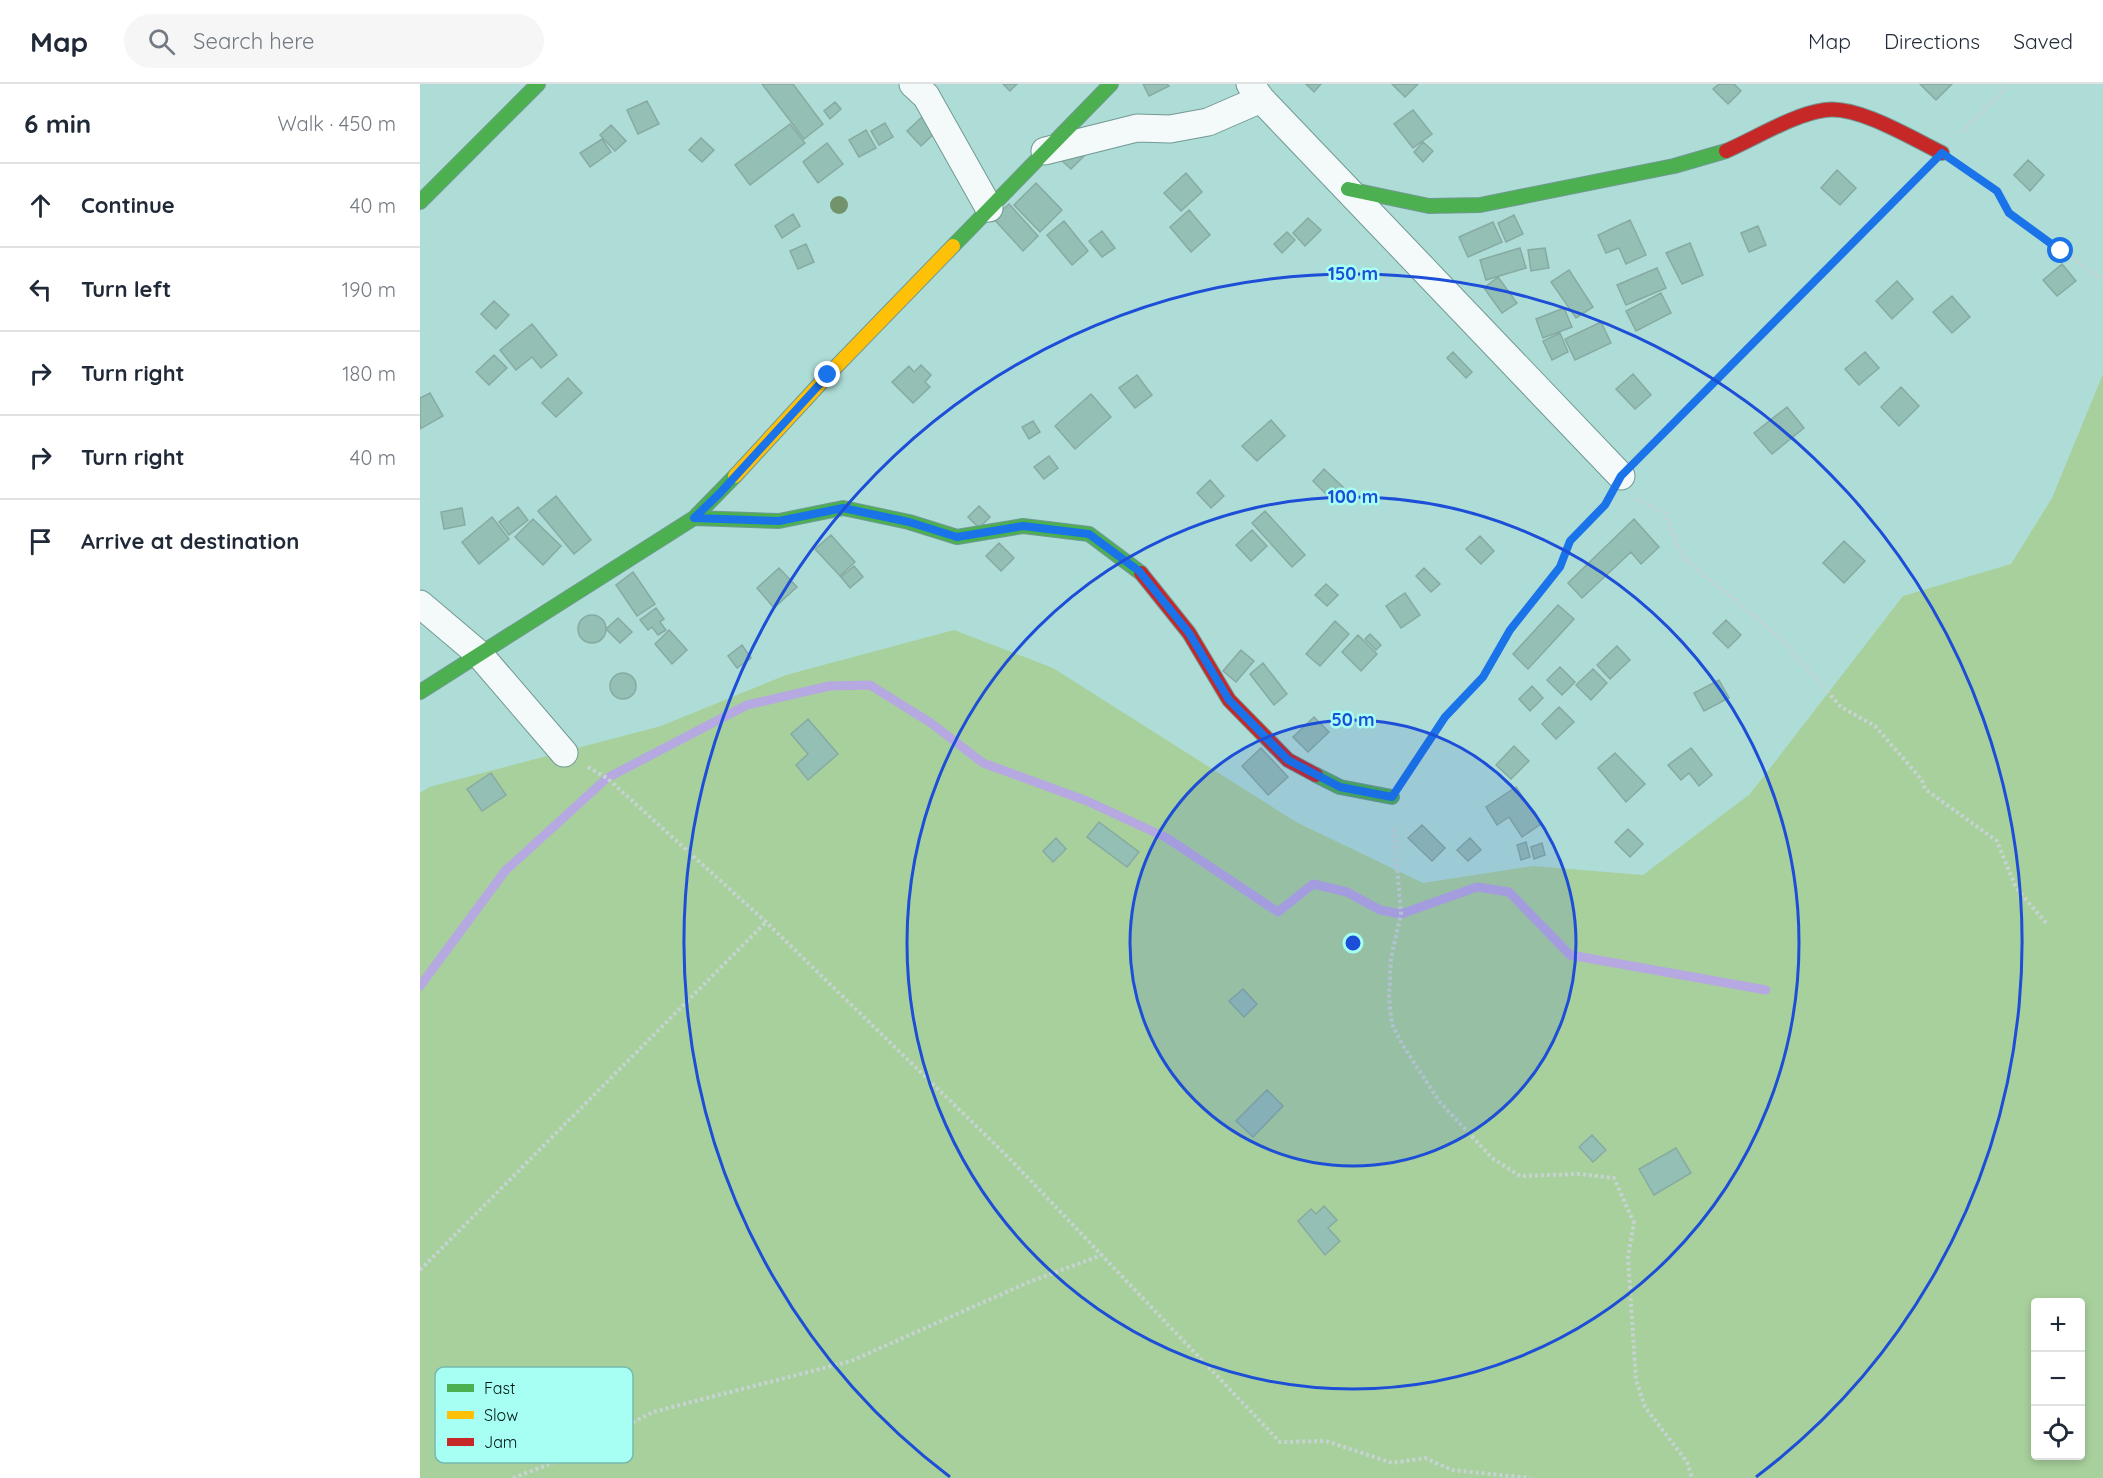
<!DOCTYPE html>
<html lang="en">
<head>
<meta charset="utf-8">
<style>
  :root { --surface:#fff; --page:#f6f6f7; --text:#1f2937; --muted:#747a83; --line:#e0e1e3 }
  body { margin:0; font-family:Quicksand,sans-serif; background:var(--page); color:var(--text) }
  .controls { position:absolute; right:18px; bottom:18px; display:grid; overflow:hidden; border-radius:6px; box-shadow:0 3px 9px #0003 }
  .controls button { width:54px; height:54px; display:grid; place-items:center; padding:0; border:0; border-bottom:2px solid var(--line); background:var(--surface); color:var(--text); font:30px sans-serif }
  .stop { position:absolute; width:18px; height:18px; margin:-14px; border:4px solid #1a73e8; border-radius:50%; background:#fff }
  .stop.end { background:#1a73e8; border-color:#fff; box-shadow:0 2px 6px #0008 }
  .list { margin:0; padding:0; list-style:none }
  h2 { display:flex; justify-content:space-between; align-items:center; height:78px; margin:0; padding:0 24px; font-size:26px }
  h2 small { font-size:20px; font-weight:400; color:var(--muted) }
  .list li { display:grid; grid-template-columns:39px 1fr auto; gap:18px; align-items:center; box-sizing:border-box; height:84px; padding:0 24px; border-top:2px solid var(--line) }
  .list b { display:block; font-size:22px; white-space:nowrap }
  .list em { font-size:20px; font-style:normal; color:var(--muted) }
  .icon { flex:none; width:33px; height:33px; fill:none; stroke:currentColor; stroke-width:2; stroke-linecap:round; stroke-linejoin:round }
  .map { position:relative; flex:none; width:1683px; height:1394px; overflow:hidden }
  header { display:flex; align-items:center; gap:36px; box-sizing:border-box; height:84px; padding:0 30px; background:var(--surface); border-bottom:2px solid var(--line) }
  header strong { font-size:28px }
  nav { display:flex; gap:33px; margin-inline-start:auto; font-size:21px }
  .search { width:420px; height:54px; background:var(--page); display:flex; align-items:center; gap:15px; box-sizing:border-box; padding:0 21px; border-radius:33px; color:var(--muted); font-size:22px }
  main { display:flex }
  aside { flex:1; background:var(--surface) }
  .map>svg:first-child { display:block }
  .green { fill:#a8d09c; fill-rule:evenodd }
  .lines { fill:none; stroke-linecap:round; stroke-linejoin:round }
  .stream { stroke:#b6a8e0; stroke-width:9 }
  .building { fill:#94bfb4; stroke:#87aaa2; stroke-width:1.5 }
  .street-casing { stroke:#729994; stroke-width:29 }
  .fast-casing { stroke:#729994; stroke-width:16 }
  .slow-casing { stroke:#729994; stroke-width:16 }
  .jam-casing { stroke:#729994; stroke-width:16 }
  .path { stroke:#c5d4d2; stroke-width:4; stroke-dasharray:3 3; stroke-linecap:butt }
  .street { stroke:#f3faf9; stroke-width:27 }
  .fast { stroke:#4caf50; stroke-width:14 }
  .slow { stroke:#ffc107; stroke-width:14 }
  .jam { stroke:#c62828; stroke-width:14 }
  .tree { fill:#73936d }
  .route { stroke:#1a73e8; stroke-width:8 }
  .ring { fill:none; stroke:#1d4ed8; stroke-width:3 }
  .key { fill:#a7fff3; stroke:#75b9b0; stroke-width:1.5 }
  .key-label { font-size:16px; fill:#001513 }
  .centre { fill:#1d4ed8; stroke:#a7fff3; stroke-width:3 }
  .ring-label { font-size:18px; text-anchor:middle; font-weight:bold; fill:#1d4ed8; stroke:#a7fff3; stroke-width:5; stroke-linejoin:round; paint-order:stroke }
</style>
</head>
<body>
<header>
<strong>Map</strong>
<div class="search"><svg class="icon" aria-label="search" viewBox="0 0 24 24"><circle cx="10" cy="10" r="6"/><path d="M15 15l6 6"/></svg>Search here</div>
<nav><a>Map</a><a>Directions</a><a>Saved</a></nav>
</header>
<main>
<aside>
<h2>6 min<small>Walk · 450 m</small></h2>
<ul class="list">
<li><svg class="icon" aria-label="ahead" viewBox="0 0 24 24"><path d="M12 20V5M6 11l6-6 6 6"/></svg><div><b>Continue</b></div><em>40 m</em></li>
<li><svg class="icon" aria-label="left" viewBox="0 0 24 24"><path d="M17 20v-9H6M10 6l-5 5 5 5"/></svg><div><b>Turn left</b></div><em>190 m</em></li>
<li><svg class="icon" aria-label="right" viewBox="0 0 24 24"><path d="M7 20v-9h11M14 6l5 5-5 5"/></svg><div><b>Turn right</b></div><em>180 m</em></li>
<li><svg class="icon" aria-label="right" viewBox="0 0 24 24"><path d="M7 20v-9h11M14 6l5 5-5 5"/></svg><div><b>Turn right</b></div><em>40 m</em></li>
<li><svg class="icon" aria-label="arrive" viewBox="0 0 24 24"><path d="M6 21V4h12l-3 4 3 4H6"/></svg><div><b>Arrive at destination</b></div></li>
</ul>
</aside>
<div class="map">
<svg width="1683" height="1394" viewBox="0 0 1683 1394">
  <rect width="100%" height="100%" fill="#aeddd7"/>
  <path class="green" d="M1683,290V1394H0V709L9,703L241,642L366,591L534,546L633,584L876,738L1003,799L1113,782L1223,791L1330,710L1483,512L1591,480L1632,414ZM1616,1218H1660V1372H1616Z"/>
  <g class="lines">
    <path class="stream" d="M0,902L85,787L187,694L327,621L409,602L450,601L511,639L563,679L667,717L747,754L858,828L893,800L927,808L960,826L981,830L1057,803L1089,808L1150,871L1346,906"/>
  </g>
  <path class="building" d="M342,0H373L403,40L384,55Z
    M583,0H597L590,7Z
    M723,0H747L749,2L729,12Z
    M886,0H901L894,8Z
    M972,0H998L985,13Z
    M1299,0H1314L1321,7L1308,20L1293,5Z
    M1500,0H1532L1516,16Z
    M227,17L239,40L218,50L207,26Z
    M415,18L421,25L410,35L404,27Z
    M993,26L1012,50L993,64L974,40Z
    M502,33L516,48L501,62L487,47Z
    M465,39L473,53L459,61L451,47Z
    M370,40L385,59L330,101L315,81Z
    M191,41L206,57L195,67L180,51Z
    M446,46L456,64L439,73L429,56Z
    M281,54L294,66L282,78L269,66Z
    M182,55L191,68L170,83L160,69Z
    M1003,58L1013,67L1003,78L994,68Z
    M407,59L423,80L398,99L383,78Z
    M654,63L664,72L651,85L641,76Z
    M1608,76L1624,91L1610,107L1594,91Z
    M1417,86L1436,104L1420,121L1401,104Z
    M766,89L782,108L761,127L744,109Z
    M616,99L642,126L620,148L594,121Z
    M589,120L618,152L603,167L573,134Z
    M769,126L790,151L771,168L750,143Z
    M373,130L380,142L362,154L355,142Z
    M1094,131L1103,150L1086,158L1078,139Z
    M888,134L901,146L885,162L873,149Z
    M1210,136L1226,171L1206,180L1199,164L1186,169L1178,151Z
    M644,137L668,167L652,181L627,151Z
    M1073,138L1082,158L1048,173L1039,153Z
    M1338,142L1346,161L1329,168L1321,149Z
    M682,147L695,164L682,173L669,157Z
    M867,148L875,156L862,169L854,160Z
    M1270,159L1283,191L1262,200L1246,169Z
    M386,160L394,178L378,185L370,167Z
    M1100,164L1106,184L1066,196L1060,176Z
    M1125,164L1129,184L1111,187L1108,166Z
    M1642,180L1656,197L1637,212L1623,196Z
    M1237,184L1246,204L1206,221L1197,201Z
    M1149,186L1173,223L1156,234L1131,198Z
    M1078,193L1097,219L1082,229L1064,204Z
    M1477,197L1493,215L1472,235L1456,217Z
    M1241,209L1251,229L1216,247L1206,227Z
    M1532,212L1550,233L1532,249L1513,228Z
    M74,217L89,231L76,245L61,230Z
    M1144,224L1152,243L1123,254L1116,235Z
    M1181,238L1191,259L1155,276L1145,255Z
    M112,240L137,271L121,284L112,273L96,286L80,266Z
    M1140,249L1148,268L1132,276L1123,257Z
    M1033,268L1052,288L1046,294L1027,274Z
    M1445,268L1459,284L1439,301L1425,285Z
    M74,271L87,284L69,301L56,288Z
    M501,281L511,291L505,298L510,303L493,319L472,298L489,282L494,288Z
    M1213,290L1231,311L1215,325L1196,305Z
    M717,291L732,311L715,324L699,304Z
    M148,294L162,309L136,333L122,319Z
    M1481,303L1499,322L1479,342L1461,323Z
    M10,309L23,332L0,345V314Z
    M671,310L691,333L655,365L635,342Z
    M1367,323L1384,344L1352,370L1334,349Z
    M851,336L865,352L837,377L822,362Z
    M613,337L620,348L609,355L602,343Z
    M629,372L638,384L624,395L614,383Z
    M904,385L923,403L911,415L893,397Z
    M790,396L804,412L791,424L777,409Z
    M136,412L171,456L154,470L118,427Z
    M559,422L570,433L559,444L548,433Z
    M98,423L108,436L89,451L79,438Z
    M42,424L45,441L24,445L21,428Z
    M845,427L885,471L872,483L832,439Z
    M72,433L89,455L59,480L42,458Z
    M113,435L141,462L123,481L95,453Z
    M1214,435L1239,463L1221,480L1211,468L1162,514L1148,499Z
    M832,446L847,462L831,477L816,461Z
    M411,451L435,478L420,492L395,465Z
    M1060,452L1074,467L1061,480L1046,465Z
    M1424,457L1445,477L1424,499L1403,479Z
    M579,459L594,474L581,487L566,472Z
    M434,482L443,493L430,504L421,493Z
    M359,484L377,503L354,524L337,504Z
    M1004,484L1020,500L1011,508L996,492Z
    M213,488L235,520L217,532L196,501Z
    M906,500L918,511L907,522L895,511Z
    M985,509L1000,531L981,544L966,522Z
    M1138,521L1154,535L1108,585L1093,570Z
    M236,524L244,535L240,538L246,546L238,551L232,543L228,546L220,536Z
    M158 545a14 14 0 1 1 28 0a14 14 0 1 1-28 0Z
    M198,534L212,548L200,559L186,545Z
    M1306,536L1321,551L1308,564L1293,549Z
    M915,537L929,550L900,582L886,570Z
    M249,546L267,566L252,580L235,560Z
    M950,550L961,561L956,566L945,555Z
    M938,551L957,570L941,587L922,568Z
    M322,561L331,574L317,584L308,572Z
    M1197,562L1210,576L1190,595L1177,581Z
    M821,566L834,577L816,598L803,587Z
    M843,579L867,610L854,621L830,590Z
    M1140,583L1155,598L1142,611L1127,596Z
    M1173,585L1187,599L1171,616L1156,601Z
    M190 602a13 13 0 1 1 26 0a13 13 0 1 1-26 0Z
    M1299,596L1309,614L1284,627L1274,609Z
    M1112,602L1123,614L1110,627L1099,615Z
    M1139,623L1154,638L1136,655L1122,640Z
    M894,633L909,648L888,668L873,653Z
    M388,635L418,670L388,696L376,681L388,670L371,650Z
    M1094,662L1109,677L1091,695L1076,681Z
    M841,664L868,693L848,711L822,682Z
    M1271,664L1292,691L1279,702L1269,689L1261,696L1248,681Z
    M1195,669L1225,700L1206,718L1178,684Z
    M71,689L86,711L62,727L47,705Z
    M1096,703L1121,740L1102,753L1089,733L1077,741L1066,723Z
    M679,738L719,768L707,783L667,753Z
    M1002,741L1025,764L1012,777L988,754Z
    M1208,745L1223,760L1210,773L1195,758Z
    M636,754L646,765L633,778L623,767Z
    M1050,754L1061,766L1048,777L1037,766Z
    M1106,758L1110,773L1101,776L1097,761Z
    M1122,759L1125,771L1114,775L1111,763Z
    M823,905L837,920L824,933L809,917Z
    M847,1006L863,1022L833,1053L816,1037Z
    M1172,1051L1186,1066L1173,1078L1159,1063Z
    M1256,1064L1271,1089L1234,1111L1219,1085Z
    M904,1122L917,1136L908,1144L920,1157L905,1171L878,1137L891,1125L896,1130Z"/>
  <g class="lines">
    <g class="street-casing">
      <path id="street" d="M493,0L506,12L569,124
        M830,0L841,15L1201,392
        M625,67L717,44L750,45L788,38L841,15
        M0,520L59,570L144,669"/>
    </g>
    <g class="fast-casing">
      <path id="fast" d="M928,105L1009,122L1060,121L1254,82L1306,67
        M0,118L118,0
        M533,162L691,0
        M274,434L359,437L423,424L489,438L537,453L603,442L669,450L721,489
        M0,608L274,434L315,392
        M896,691L920,703L972,713"/>
    </g>
    <g class="slow-casing">
      <path id="slow" d="M315,392L408,291L533,162"/>
    </g>
    <g class="jam-casing">
      <path id="jam" d="M1306,67C1336,54 1374,30 1405,26C1438,21 1493,55 1522,69
        M721,489L769,549L809,616L868,676L896,691"/>
    </g>
    <path class="path" d="M1542,48L1589,0
      M1547,87L1577,107L1589,129L1683,196
      M1221,371L1499,92
      M1217,415L1245,429L1262,472L1360,554L1421,623L1455,642L1502,696L1505,705L1577,757L1596,804L1626,839
      M168,683L187,694L346,838L589,1074L860,1358L906,1357L972,1379L1005,1374L1032,1386L1110,1394
      M988,688L1025,633L1063,593L1090,546L1140,483L1150,457L1188,416
      M974,744L981,830L971,874L969,914L972,940L982,960L1019,1017L1072,1074L1100,1092L1159,1090L1194,1094L1214,1139L1208,1173L1216,1296L1225,1323L1267,1378L1272,1394
      M0,1186L346,838
      M93,1394L140,1376L233,1328L431,1277L609,1198L682,1171"/>
    <use href="#street" class="street"/>
    <use href="#fast" class="fast"/>
    <use href="#slow" class="slow"/>
    <use href="#jam" class="jam"/>
  </g>
  <circle class="tree" cx="419" cy="121" r="9"/>
  <g class="lines">
    <path class="route" d="M408,291L300,409L274,434L359,437L423,424L489,438L537,453L603,442L669,450L719,487L769,549L809,616L868,676L920,703L972,713L1025,633L1063,593L1090,546L1140,483L1150,457L1185,421L1201,392L1522,69L1577,107L1589,129L1641,167"/>
  </g>
  <circle cx="933" cy="859" r="223" fill="#1d4ed8" fill-opacity=".12"/>
  <g class="ring">
    <circle cx="933" cy="859" r="223"/>
    <circle cx="933" cy="859" r="446"/>
    <path d="M530 1393A669 669 0 1 1 1336 1393"/>
  </g>
  <rect x="15" y="1283" width="198" height="96" rx="9" class="key"/>
  <rect x="27" y="1300" width="27" height="8" fill="#4caf50"/>
  <rect x="27" y="1327" width="27" height="8" fill="#ffc107"/>
  <rect x="27" y="1354" width="27" height="8" fill="#c62828"/>
  <g class="key-label">
    <text x="64" y="1310">Fast</text>
    <text x="64" y="1337">Slow</text>
    <text x="64" y="1364">Jam</text>
  </g>
  <circle cx="933" cy="859" r="9" class="centre"/>
  <g class="ring-label">
    <text x="933" y="196">150 m</text>
    <text x="933" y="419">100 m</text>
    <text x="933" y="642">50 m</text>
  </g>
</svg>
<div class="controls">
<button>+</button>
<button>−</button>
<button><svg class="icon" aria-label="locate" viewBox="0 0 24 24"><circle cx="12" cy="12" r="6"/><path d="M12 2v4M12 18v4M2 12h4M18 12h4"/></svg></button>
</div>
<div class="stop" style="left:1641px;top:167px"></div>
<div class="stop end" style="left:408px;top:291px"></div>
</div>
</main>
</body>
</html>
